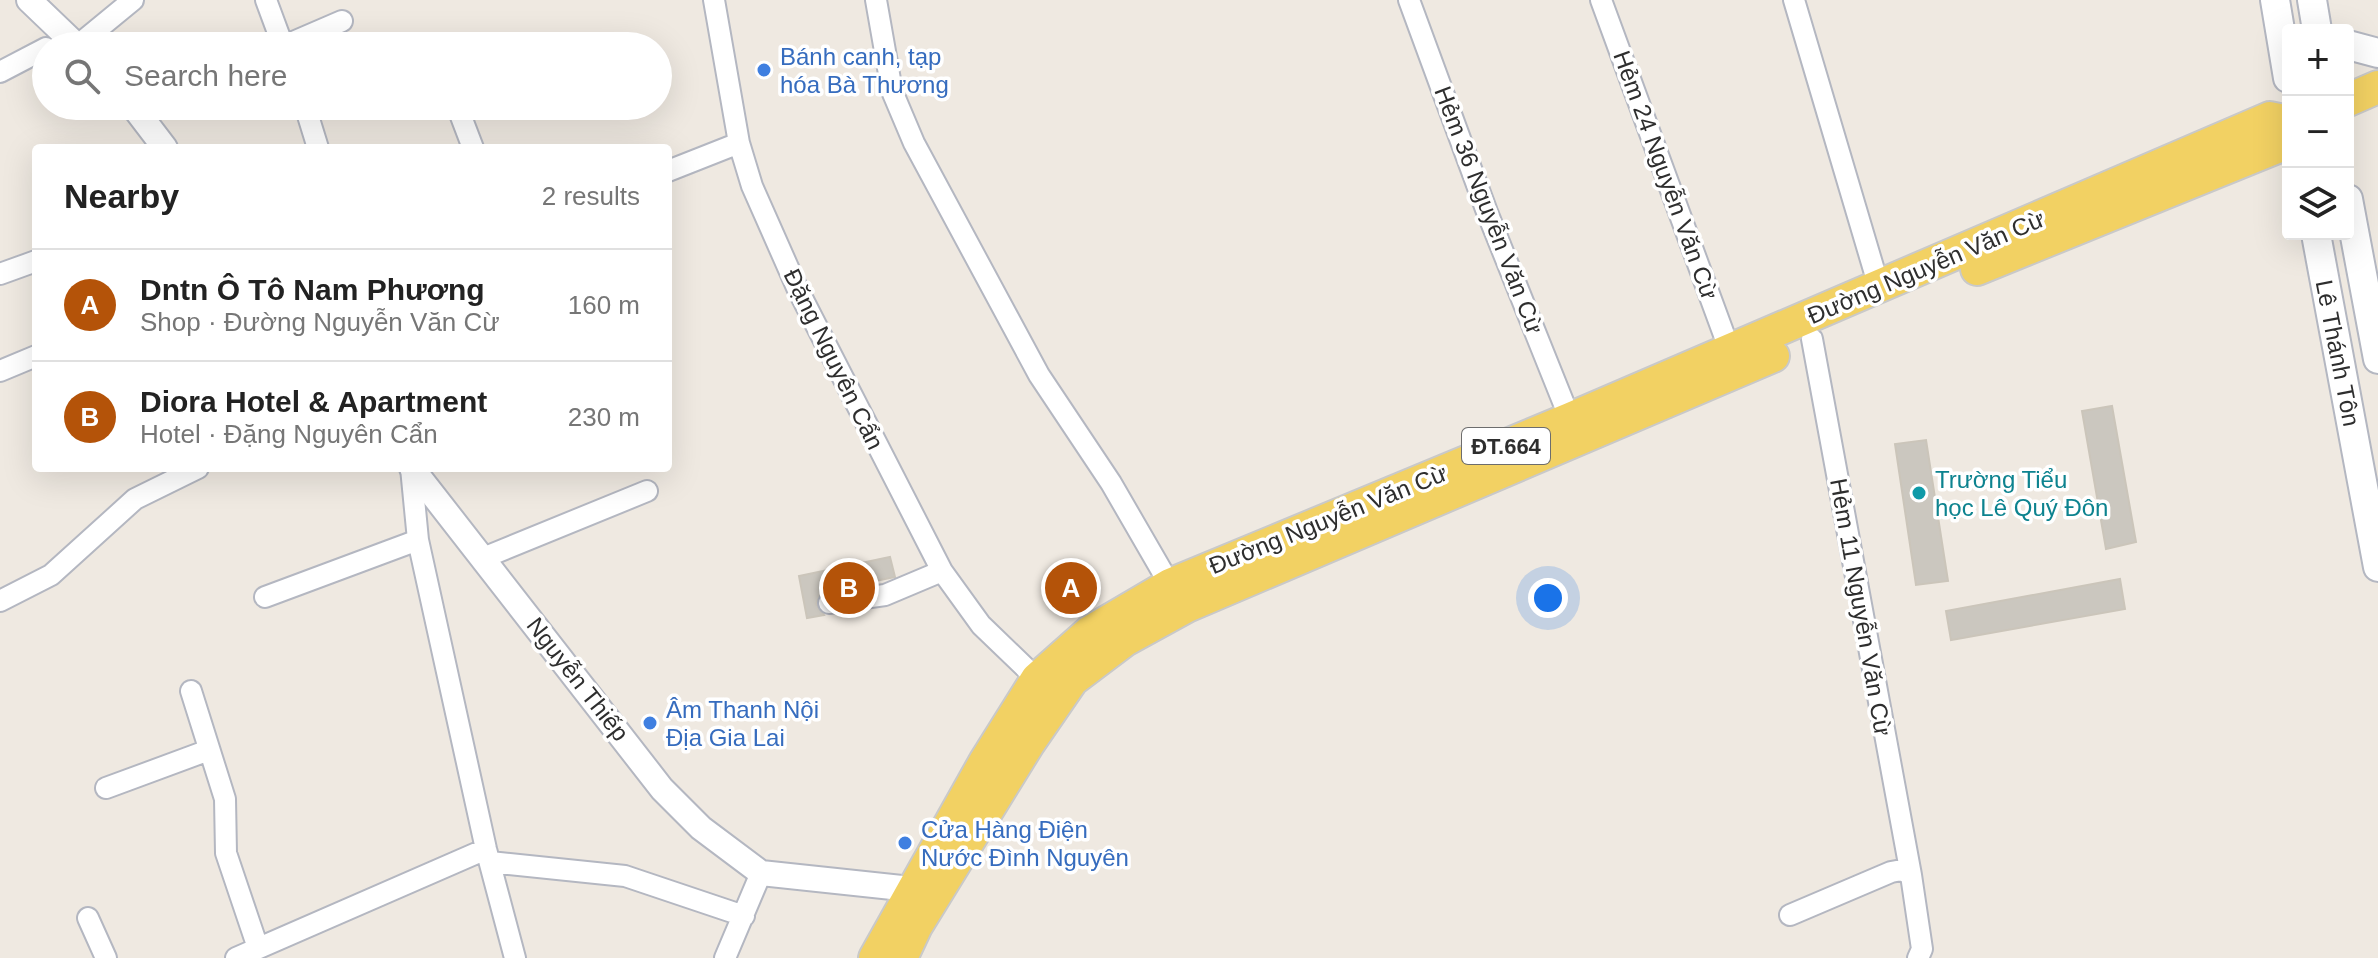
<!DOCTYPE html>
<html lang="en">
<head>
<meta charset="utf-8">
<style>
  :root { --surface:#fff; --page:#f2f2f2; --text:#222; --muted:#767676; --line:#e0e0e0; --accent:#b45309 }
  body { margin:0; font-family:Arial,sans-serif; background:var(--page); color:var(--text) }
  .controls { position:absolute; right:24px; top:24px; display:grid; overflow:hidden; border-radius:8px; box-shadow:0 8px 32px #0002 }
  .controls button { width:72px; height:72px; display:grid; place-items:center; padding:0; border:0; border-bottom:2px solid var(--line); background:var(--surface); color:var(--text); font:40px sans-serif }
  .you { position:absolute; left:1548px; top:598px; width:28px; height:28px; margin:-20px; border:6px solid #fff; border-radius:50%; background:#1a73e8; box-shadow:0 0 0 12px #1a73e833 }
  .badge { display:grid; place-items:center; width:52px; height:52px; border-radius:50%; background:var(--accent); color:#fff; font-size:26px; font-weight:700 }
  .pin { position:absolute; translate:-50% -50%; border:4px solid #fff; box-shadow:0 2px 8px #0006 }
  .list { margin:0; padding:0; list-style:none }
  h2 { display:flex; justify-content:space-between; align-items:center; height:104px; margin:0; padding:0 32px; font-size:34px }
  h2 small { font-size:26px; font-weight:400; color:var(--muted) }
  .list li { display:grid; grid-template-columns:52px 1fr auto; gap:24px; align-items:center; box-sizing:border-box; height:112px; padding:0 32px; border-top:2px solid var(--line) }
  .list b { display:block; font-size:30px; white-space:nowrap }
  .list p { margin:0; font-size:26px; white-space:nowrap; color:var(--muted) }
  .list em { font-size:26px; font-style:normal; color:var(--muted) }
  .icon { flex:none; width:44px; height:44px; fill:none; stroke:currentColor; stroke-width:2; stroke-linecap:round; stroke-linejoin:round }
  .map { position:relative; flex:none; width:2378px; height:958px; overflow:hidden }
  .search { position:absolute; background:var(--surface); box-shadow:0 8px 32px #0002; left:32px; top:32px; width:640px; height:88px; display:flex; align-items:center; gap:20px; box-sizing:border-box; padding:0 28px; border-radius:44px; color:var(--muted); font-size:30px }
  .panel { position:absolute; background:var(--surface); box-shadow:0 8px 32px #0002; left:32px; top:144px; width:640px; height:328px; border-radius:8px }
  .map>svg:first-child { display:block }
  .building { fill:#cbc7bf; stroke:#cbc5ba; stroke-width:2 }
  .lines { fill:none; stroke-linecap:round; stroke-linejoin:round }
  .minor-casing { stroke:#b4b7c1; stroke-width:24 }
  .tertiary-casing { stroke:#b4b7c1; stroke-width:28 }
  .secondary-casing { stroke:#b4b7c1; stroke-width:32 }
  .primary-casing { stroke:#c9c9c9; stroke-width:36 }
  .minor { stroke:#fff; stroke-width:20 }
  .tertiary { stroke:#fff; stroke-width:24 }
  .secondary { stroke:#fff; stroke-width:28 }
  .primary { stroke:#f2d163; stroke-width:32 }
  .shop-dot { fill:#3f7fe0; stroke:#fff; stroke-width:3 }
  .culture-dot { fill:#0f9aa8; stroke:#fff; stroke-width:3 }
  .labels { text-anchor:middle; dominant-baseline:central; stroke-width:7; stroke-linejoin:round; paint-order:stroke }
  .shield { fill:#fff; stroke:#6d6d6d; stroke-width:2 }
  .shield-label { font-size:22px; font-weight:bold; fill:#2e2e2e }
  .shop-label { font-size:24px; fill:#366cbe; stroke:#fff; text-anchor:start }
  .street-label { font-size:24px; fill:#2e2e2e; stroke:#fff }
  .culture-label { font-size:24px; fill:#0d838f; stroke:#fff; text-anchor:start }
</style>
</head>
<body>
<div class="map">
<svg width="2378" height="958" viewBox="0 0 2378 958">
  <rect width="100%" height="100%" fill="#efe9e1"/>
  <path class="building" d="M2112,406L2136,542L2106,549L2082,411Z
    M1926,440L1948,581L1916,585L1895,444Z
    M890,557L895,577L822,592L816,604L824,615L807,618L799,576Z
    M2120,579L2125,609L1951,640L1946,611Z"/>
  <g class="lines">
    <g class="minor-casing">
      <path id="minor" d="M266,0L283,46
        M714,0L739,143L752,186L798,290L942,571L981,625L1037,679
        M876,0L892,91L914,143L1039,375L1111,483L1170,585
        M1409,0L1487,212L1570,419
        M1601,0L1730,351
        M1794,0L1879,287
        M77,46L133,0
        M284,46L342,21
        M0,72L46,48
        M305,106L318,148
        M457,106L473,148
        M668,171L739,143
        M0,274L36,261
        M1812,339L1911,875
        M0,371L36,356
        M411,468L418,540L486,849L515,958
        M483,558L647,491
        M265,597L418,540
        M0,601L51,575L135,499L198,468
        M829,603L885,595L942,571
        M191,691L225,799L226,853L258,948
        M106,788L209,750
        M490,862L625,876L744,916
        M1790,915L1891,872L1902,870L1911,875L1922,949L1918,958
        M88,918L106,958
        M236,958L486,849
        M725,958L761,873"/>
    </g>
    <g class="tertiary-casing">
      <path id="tertiary" d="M29,0L77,46
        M133,106L165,148
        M412,468L662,789L701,828L761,873L911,889"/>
    </g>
    <g class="secondary-casing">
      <path id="secondary" d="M2275,0L2288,78
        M2312,0L2317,30
        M2348,45L2378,53
        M2348,199L2378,359
        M2316,234L2378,567"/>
    </g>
    <g class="primary-casing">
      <path id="primary" d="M2348,100L2378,87
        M1977,269L2277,147L2288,134
        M875,958L985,762L1037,679L1090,632L1170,585L1570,419L2270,118L2288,122
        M901,958L916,926L1028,744L1072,680L1125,640L1187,606L1773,356"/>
    </g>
    <use href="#minor" class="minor"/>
    <use href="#tertiary" class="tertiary"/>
    <use href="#secondary" class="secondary"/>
    <use href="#primary" class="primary"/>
  </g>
  <g class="shop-dot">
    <circle cx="764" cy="70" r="8"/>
    <circle cx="650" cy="723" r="8"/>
    <circle cx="905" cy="843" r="8"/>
  </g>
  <circle class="culture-dot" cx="1919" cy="493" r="8"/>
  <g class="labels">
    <rect class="shield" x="1462" y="428" width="88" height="36" rx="6"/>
    <g class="shield-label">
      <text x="1506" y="446">ĐT.664</text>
    </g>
    <g class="shop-label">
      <text x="780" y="56">Bánh canh, tạp<tspan x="780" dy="28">hóa Bà Thương</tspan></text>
      <text x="666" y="709">Âm Thanh Nội<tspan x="666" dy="28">Địa Gia Lai</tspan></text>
      <text x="921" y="829">Cửa Hàng Điện<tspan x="921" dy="28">Nước Đình Nguyên</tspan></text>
    </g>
    <g class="street-label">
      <text transform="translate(1666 175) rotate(70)">Hẻm 24 Nguyễn Văn Cừ</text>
      <text transform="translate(1489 210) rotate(69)">Hẻm 36 Nguyễn Văn Cừ</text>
      <text transform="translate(1926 267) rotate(-23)">Đường Nguyễn Văn Cừ</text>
      <text transform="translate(2338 353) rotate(79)">Lê Thánh Tôn</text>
      <text transform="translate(834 359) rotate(64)">Đặng Nguyên Cẩn</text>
      <text transform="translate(1328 519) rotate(-22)">Đường Nguyễn Văn Cừ</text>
      <text transform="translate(1861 607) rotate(80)">Hẻm 11 Nguyễn Văn Cừ</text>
      <text transform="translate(578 679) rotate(52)">Nguyễn Thiếp</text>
    </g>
    <g class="culture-label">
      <text x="1935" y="479">Trường Tiểu<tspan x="1935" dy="28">học Lê Quý Đôn</tspan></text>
    </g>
  </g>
</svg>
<div class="controls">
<button>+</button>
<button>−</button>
<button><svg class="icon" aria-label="layers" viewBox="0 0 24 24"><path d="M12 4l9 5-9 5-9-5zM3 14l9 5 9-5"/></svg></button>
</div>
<div class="you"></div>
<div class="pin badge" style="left:1071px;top:588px">A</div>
<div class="pin badge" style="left:849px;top:588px">B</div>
<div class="search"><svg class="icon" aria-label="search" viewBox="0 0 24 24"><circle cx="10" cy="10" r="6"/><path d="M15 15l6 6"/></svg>Search here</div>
<section class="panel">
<h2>Nearby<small>2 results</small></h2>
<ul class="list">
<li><span class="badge">A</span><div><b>Dntn Ô Tô Nam Phương</b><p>Shop · Đường Nguyễn Văn Cừ</p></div><em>160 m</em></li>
<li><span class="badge">B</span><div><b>Diora Hotel &amp; Apartment</b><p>Hotel · Đặng Nguyên Cẩn</p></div><em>230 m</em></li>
</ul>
</section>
</div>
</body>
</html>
